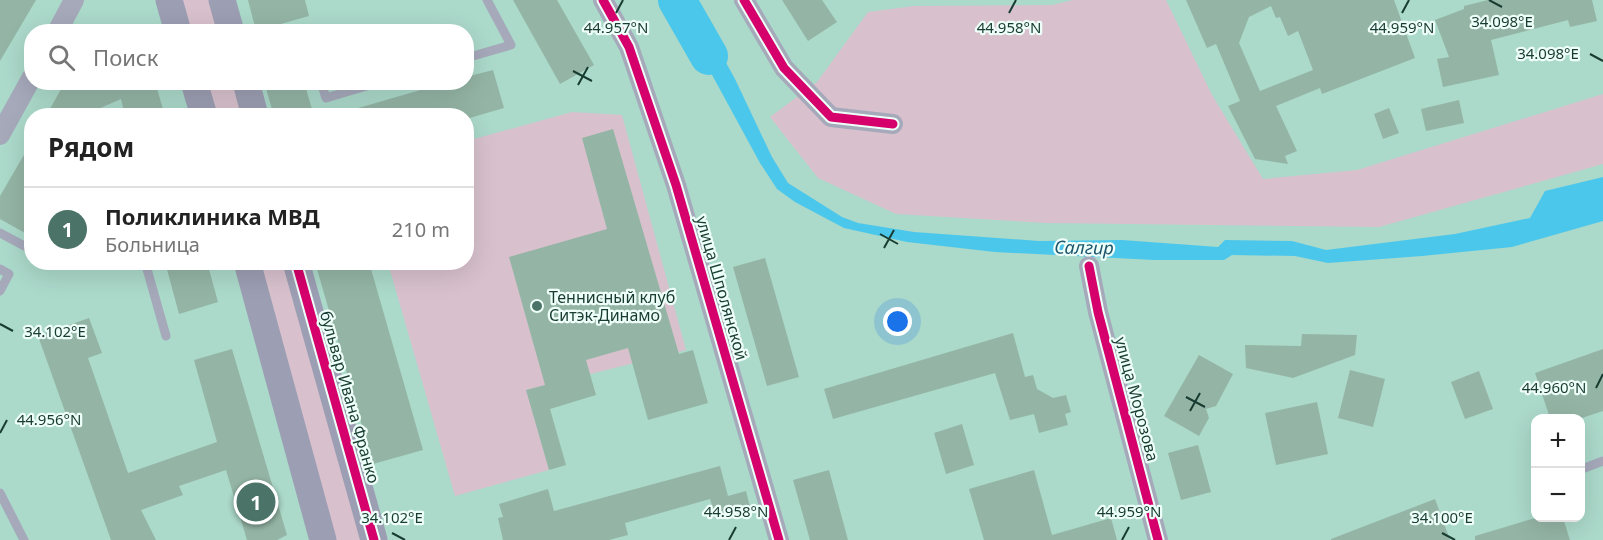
<!DOCTYPE html>
<html lang="ru">
<head>
<meta charset="utf-8">
<style>
  :root { --surface:#fff; --page:#f2f2f2; --text:#222; --muted:#767676; --line:#e0e0e0; --accent:#4b7367 }
  body { margin:0; font-family:"Noto Sans",sans-serif; background:var(--page); color:var(--text) }
  .controls { position:absolute; right:18px; bottom:18px; display:grid; overflow:hidden; border-radius:12px; box-shadow:0 6px 24px #0002 }
  .controls button { width:54px; height:54px; display:grid; place-items:center; padding:0; border:0; border-bottom:2px solid var(--line); background:var(--surface); color:var(--text); font:30px sans-serif }
  .you { position:absolute; left:898px; top:322px; width:21px; height:21px; margin:-15px; border:4px solid #fff; border-radius:50%; background:#1a73e8; box-shadow:0 0 0 9px #1a73e833 }
  .badge { display:grid; place-items:center; width:39px; height:39px; border-radius:50%; background:var(--accent); color:#fff; font-size:20px; font-weight:700 }
  .pin { position:absolute; translate:-50% -50%; border:3px solid #fff; box-shadow:0 2px 6px #0006 }
  .list { margin:0; padding:0; list-style:none }
  h2 { display:flex; justify-content:space-between; align-items:center; height:78px; margin:0; padding:0 24px; font-size:26px }
  h2 small { font-size:20px; font-weight:400; color:var(--muted) }
  .list li { display:grid; grid-template-columns:39px 1fr auto; gap:18px; align-items:center; box-sizing:border-box; height:84px; padding:0 24px; border-top:2px solid var(--line) }
  .list b { display:block; font-size:22px; white-space:nowrap }
  .list p { margin:0; font-size:20px; white-space:nowrap; color:var(--muted) }
  .list em { font-size:20px; font-style:normal; color:var(--muted) }
  .icon { flex:none; width:33px; height:33px; fill:none; stroke:currentColor; stroke-width:2; stroke-linecap:round; stroke-linejoin:round }
  .map { position:relative; flex:none; width:1603px; height:540px; overflow:hidden }
  .search { position:absolute; background:var(--surface); box-shadow:0 6px 24px #0002; left:24px; top:24px; width:450px; height:66px; display:flex; align-items:center; gap:15px; box-sizing:border-box; padding:0 21px; border-radius:24px; color:var(--muted); font-size:22px }
  .panel { position:absolute; background:var(--surface); box-shadow:0 6px 24px #0002; left:24px; top:108px; width:450px; height:162px; border-radius:24px }
  .map>svg:first-child { display:block }
  .green { fill:#d8c1cd }
  .water { fill:#4cc7ec }
  .lines { fill:none; stroke-linecap:round; stroke-linejoin:round }
  .river { stroke:#4cc7ec; stroke-width:38 }
  .building { fill:#94b5a5; fill-rule:evenodd }
  .lane { stroke:#a5a9ba; stroke-width:9 }
  .street { stroke:#a5a9ba; stroke-width:20 }
  .secondary { stroke:#9c9eb3; stroke-width:27 }
  .cycleway-casing { stroke:#eefef8; stroke-width:13 }
  .cycleway { stroke:#d6006c; stroke-width:9 }
  .ticks { fill:none; stroke:#183c31; stroke-width:2 }
  .poi-dot { fill:#4b7367; stroke:#eefef8; stroke-width:2 }
  .labels { text-anchor:middle; dominant-baseline:central; stroke-width:4.5; stroke-linejoin:round; paint-order:stroke }
  .street-label { font-size:16px; fill:#183c31; stroke:#eefef8 }
  .poi-label { font-size:16px; fill:#183c31; stroke:#eefef8; text-anchor:start }
  .water-label { font-size:18px; font-style:italic; fill:#1e566e; stroke:#eefef8 }
  .ticks-label { font-size:15px; text-anchor:middle; fill:#183c31; stroke:#eefef8; stroke-width:4.5; stroke-linejoin:round; paint-order:stroke }
</style>
</head>
<body>
<div class="map">
<svg width="1603" height="540" viewBox="0 0 1603 540">
  <rect width="100%" height="100%" fill="#abd9ca"/>
  <path class="green" d="M178,0H213L222,31H188Z
    M1073,0H1166L1212,95L1263,179L1357,170L1603,94V164L1379,227L1045,223L896,214L818,178L770,117L817,82L868,12L914,6L1052,5Z
    M204,83H237L246,115H214Z
    M572,112L622,115L686,350L527,390L549,470L455,496L388,263L466,262L467,141Z
    M256,263H288L365,540H332Z"/>
  <path class="water" d="M695,6L735,79L772,157L788,183L842,217L858,223L914,232L1039,241L1122,240L1218,247L1225,240L1292,241L1326,250L1455,234L1530,218L1545,191L1603,177V221L1512,247L1422,256L1328,263L1295,256L1232,255L1224,260H1155L995,252L907,242L844,228L795,202L777,189L760,163L680,16Z"/>
  <g class="lines">
    <path class="river" d="M677,0L709,56"/>
  </g>
  <path class="building" d="M0,0H36L0,61Z
    M248,0H305L309,16L256,31Z
    M513,0H557L594,65L560,84Z
    M782,0H822L837,22L808,41Z
    M1186,0H1394L1415,58L1322,94L1320,88L1276,106L1297,151L1285,156L1288,164L1255,159L1228,106L1240,101L1216,44L1207,48ZM1271,6L1276,18L1280,17L1288,36L1298,31L1313,70L1260,91L1239,43L1249,17Z
    M1488,0H1592L1597,21L1570,27L1568,20L1491,40L1499,75L1443,87L1437,59L1449,57L1435,20L1464,9V6Z
    M493,70L504,108L466,119V116H349L348,111L448,82H466V77Z
    M65,82H161L156,85L165,116H125L121,99L98,109L94,116H46Z
    M264,82H304L314,116H274Z
    M1459,100L1464,123L1426,131L1421,109Z
    M1389,108L1399,133L1383,139L1374,114Z
    M613,129L679,354L693,350L708,403L648,420L628,348L586,360L596,395L550,409L566,465L549,470L526,390L545,385L509,257L607,229L582,138Z
    M32,141V222L25,233L0,219V196Z
    M765,258L799,377L767,386L733,267Z
    M165,262H207L218,302L179,314Z
    M315,262H369L423,450L373,464Z
    M89,318L102,353L88,358L128,473L217,442L194,360L232,349L287,535L277,540H247L226,470L179,486L183,495L141,510L156,540H111L38,336Z
    M1013,333L1025,377L1033,375L1037,389L1053,398L1066,395L1071,412L1065,414L1068,425L1039,433L1034,414L1010,420L995,373L833,419L824,389Z
    M1302,334L1357,335L1355,355L1293,378L1246,368L1245,345L1301,346Z
    M1603,349V411L1582,418H1550L1535,373Z
    M1199,355L1233,374L1216,406L1206,409L1209,418L1199,436L1164,416Z
    M1350,370L1385,379L1373,427L1338,418Z
    M1479,371L1493,409L1465,419L1451,382Z
    M1317,402L1328,454L1276,465L1265,413Z
    M962,424L974,465L946,474L934,433Z
    M1198,445L1211,492L1181,500L1168,453Z
    M720,466L728,496L746,491L750,507L716,519L710,499L625,523L628,535L609,540H503L498,518L503,517L499,504L548,489L554,511Z
    M829,470L848,540H810L793,480Z
    M1034,470L1052,535L1111,518L1117,540H984L969,489Z
    M1435,499L1450,540H1331V539Z
    M1535,518H1563L1570,540H1475V536Z"/>
  <g class="lines">
    <path class="lane" d="M301,32H306
      M466,58L511,45L487,0
      M321,82L326,98L380,82
      M0,233L32,250
      M145,262L166,336
      M0,269L9,274L0,291
      M1582,469L1603,461
      M0,493L24,540"/>
    <path class="street" d="M603,0L629,47L676,185L779,540
      M744,0L784,68L831,117L893,124
      M57,32L74,0
      M0,135L32,77
      M1089,266L1098,312L1158,540"/>
    <path class="secondary" d="M169,0L178,32
      M222,0L231,32
      M194,82L204,116
      M246,82L255,116
      M247,262L323,540
      M296,262L374,540"/>
    <g class="cycleway-casing">
      <path id="cycleway" d="M603,0L629,47L676,185L779,540
        M744,0L784,68L831,117L893,124
        M296,262L374,540
        M1089,266L1098,312L1158,540"/>
    </g>
    <use href="#cycleway" class="cycleway"/>
  </g>
  <path class="ticks" d="M1489,0L1502,7M616,13L623,0M1009,13L1016,0M1402,13L1409,0M1590,54L1603,61M573,71L592,81M578,85L588,67M880,234L898,244M884,248L894,230M0,324L13,331M1596,388L1603,374M1186,397L1205,407M1190,411L1200,393M0,433L7,420M392,533L405,540M1442,533L1455,540M729,540L736,527M1122,540L1129,527"/>
  <circle class="poi-dot" cx="537" cy="306" r="6"/>
  <g class="labels">
    <g class="street-label">
      <text transform="translate(722 288) rotate(74)">улица Шполянской</text>
      <text transform="translate(350 397) rotate(74)">бульвар Ивана Франко</text>
      <text transform="translate(1137 399) rotate(75)">улица Морозова</text>
    </g>
    <g class="poi-label">
      <text x="549" y="297">Теннисный клуб<tspan x="549" dy="18">Ситэк-Динамо</tspan></text>
    </g>
    <g class="water-label">
      <text transform="translate(1084 247) rotate(1)">Салгир</text>
    </g>
  </g>
  <g class="ticks-label">
    <text x="1502" y="27">34.098°E</text>
    <text x="616" y="33">44.957°N</text>
    <text x="1009" y="33">44.958°N</text>
    <text x="1402" y="33">44.959°N</text>
    <text x="1548" y="59">34.098°E</text>
    <text x="55" y="337">34.102°E</text>
    <text x="1554" y="393">44.960°N</text>
    <text x="49" y="425">44.956°N</text>
    <text x="736" y="517">44.958°N</text>
    <text x="1129" y="517">44.959°N</text>
    <text x="392" y="523">34.102°E</text>
    <text x="1442" y="523">34.100°E</text>
  </g>
</svg>
<div class="controls">
<button>+</button>
<button>−</button>
</div>
<div class="you"></div>
<div class="pin badge" style="left:256px;top:502px">1</div>
<div class="search"><svg class="icon" aria-label="search" viewBox="0 0 24 24"><circle cx="10" cy="10" r="6"/><path d="M15 15l6 6"/></svg>Поиск</div>
<section class="panel">
<h2>Рядом<small></small></h2>
<ul class="list">
<li><span class="badge">1</span><div><b>Поликлиника МВД</b><p>Больница</p></div><em>210 m</em></li>
</ul>
</section>
</div>
</body>
</html>
